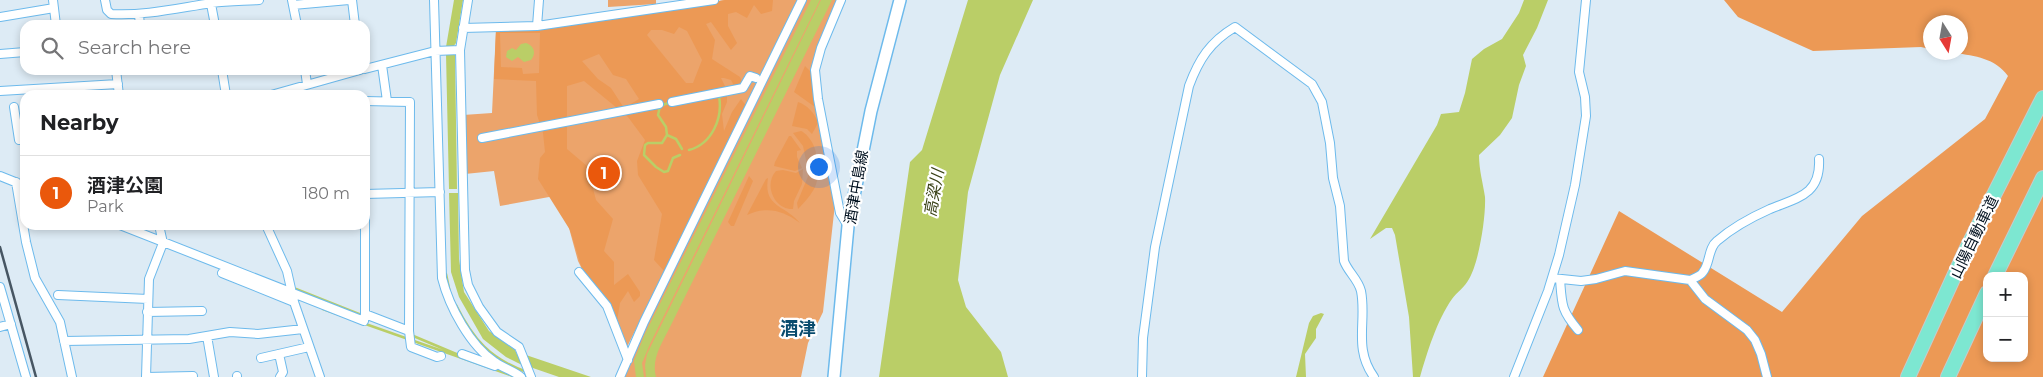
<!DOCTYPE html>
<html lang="en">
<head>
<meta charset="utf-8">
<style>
  :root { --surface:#fff; --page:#f6f6f6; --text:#202124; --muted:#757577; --line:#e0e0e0; --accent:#ea580c }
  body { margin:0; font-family:Montserrat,"Noto Sans JP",sans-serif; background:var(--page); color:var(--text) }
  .controls { position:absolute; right:15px; bottom:15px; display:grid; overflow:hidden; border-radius:10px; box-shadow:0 2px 8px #0003 }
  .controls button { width:45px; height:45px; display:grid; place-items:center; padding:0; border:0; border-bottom:1px solid var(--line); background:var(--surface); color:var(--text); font:25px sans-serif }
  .compass { position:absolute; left:1923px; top:15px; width:45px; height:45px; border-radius:50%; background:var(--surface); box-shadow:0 2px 8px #0003; rotate:169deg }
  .you { position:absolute; left:818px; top:166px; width:18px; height:18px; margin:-12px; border:4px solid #fff; border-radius:50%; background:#1a73e8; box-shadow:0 0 0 8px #1a73e833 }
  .badge { display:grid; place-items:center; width:32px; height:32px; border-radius:50%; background:var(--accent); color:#fff; font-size:16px; font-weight:700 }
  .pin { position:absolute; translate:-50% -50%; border:2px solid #fff; box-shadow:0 1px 5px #0006 }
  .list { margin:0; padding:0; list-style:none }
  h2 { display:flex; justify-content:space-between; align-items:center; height:65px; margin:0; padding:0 20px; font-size:21px }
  h2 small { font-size:16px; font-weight:400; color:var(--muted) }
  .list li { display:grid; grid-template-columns:32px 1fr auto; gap:15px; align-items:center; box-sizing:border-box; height:75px; padding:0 20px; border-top:1px solid var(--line) }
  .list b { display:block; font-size:19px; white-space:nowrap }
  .list p { margin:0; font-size:16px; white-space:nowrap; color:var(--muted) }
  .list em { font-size:16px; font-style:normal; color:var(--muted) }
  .icon { flex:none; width:28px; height:28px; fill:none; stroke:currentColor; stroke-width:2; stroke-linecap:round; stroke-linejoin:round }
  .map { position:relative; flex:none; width:2043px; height:377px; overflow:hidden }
  .search { position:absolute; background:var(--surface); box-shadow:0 2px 8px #0003; left:20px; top:20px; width:350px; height:55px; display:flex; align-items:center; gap:12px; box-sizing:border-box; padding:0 18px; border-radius:15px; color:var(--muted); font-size:19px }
  .panel { position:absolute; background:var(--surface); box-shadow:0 2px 8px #0003; left:20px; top:90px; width:350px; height:140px; border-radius:15px }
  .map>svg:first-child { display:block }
  .green { fill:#eca46b }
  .forest { fill:#ec9955; fill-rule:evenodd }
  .water { fill:#bace67 }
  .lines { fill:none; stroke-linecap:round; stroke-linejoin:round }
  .stream { stroke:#bace67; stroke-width:2.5 }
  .street-casing { stroke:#6dbaec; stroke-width:10 }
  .secondary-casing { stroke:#6dbaec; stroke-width:14 }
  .highway-casing { stroke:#c7cace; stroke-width:16 }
  .street { stroke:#fff; stroke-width:8 }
  .secondary { stroke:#fff; stroke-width:11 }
  .highway { stroke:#7de7d1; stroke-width:14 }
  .rail { stroke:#475663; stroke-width:2.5 }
  .labels { text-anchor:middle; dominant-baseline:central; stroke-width:4.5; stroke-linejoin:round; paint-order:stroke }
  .street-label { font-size:15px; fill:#00101e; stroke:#fff }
  .water-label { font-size:16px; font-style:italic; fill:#394116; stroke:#fff }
  .quarter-label { font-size:18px; font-weight:bold; fill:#0a4c6e; stroke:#fff }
</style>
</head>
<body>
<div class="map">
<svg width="2043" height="377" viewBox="0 0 2043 377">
  <rect width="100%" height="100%" fill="#ddebf5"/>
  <path class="green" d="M608,0H656V4L608,7Z
    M725,0H798L777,47L627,347L625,346L610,304L582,269L578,261L560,195L500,206L494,171L465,174L463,115L492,113L496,30L570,25Z
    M804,0H838L813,64L835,204L823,312L808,343L801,377H624L645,328Z"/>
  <path class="forest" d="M725,0H773L772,11L761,14L754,5L747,18L736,12L728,14V26L737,43L731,50L711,22L706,24L715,40L712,59L740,77L745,89L735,88L731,80L724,78H721L727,90V102L722,114L724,131L732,112L741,99L747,107L665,272L654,260L662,214L638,175L637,161L645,140L628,117L584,81L567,86V149L587,166L596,200L613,219L604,251L614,262V285L628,274L640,292V296L634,302L628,291L620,303L617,321L610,304L582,269L570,230L538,179L540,158L545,152L543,133L537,115L536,81L494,79L496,30L671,9ZM679,27L687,31L702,60L693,83H686L647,35L651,30H662L674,34ZM500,33H540L539,73L523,74L522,68L501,67ZM599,54L613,75L626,79L639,99L624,108L611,88L598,79L582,61Z
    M1724,0H2043V377H1543L1619,211L1782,312L1862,216L1985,119L2008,76C1995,58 1975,56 1955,53L1960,52V22H1930V49L1921,47L1813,51L1738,17ZM1987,276H2024V358H1987Z
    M805,66L811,72L815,107L794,92Z
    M798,102C807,105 815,113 818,123L812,134L807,129L792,126Z
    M801,131C809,134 820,152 815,161C814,163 810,164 807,165L803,146L793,133Z
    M789,136H791L801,150L797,151V157L802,168L795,171L774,166L775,162Z
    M813,166C826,180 807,200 798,209L797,203L809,174L806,168Z
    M803,169L802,184L794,201L793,209C775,210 763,185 776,171L783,170L796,173Z
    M749,176L753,181L734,226H731L728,222Z
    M768,178C763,208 786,205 800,223C783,210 766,206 747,215L766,179Z"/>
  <path class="water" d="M454,0H463L456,43L453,47H446Z
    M811,0H820L650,344L642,363L644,377H636L634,361L645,334Z
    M821,0H832L670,327C662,343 651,359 656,377H646L645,365L647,354Z
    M968,0H1033L1000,75L968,192L958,280L966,307L1001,352L1008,377H879L910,162L922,150Z
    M1524,0H1548L1537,28L1523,55L1526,66L1519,85L1512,118L1500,135L1479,155C1479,170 1483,183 1485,197C1486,217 1479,262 1469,279C1465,287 1457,292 1452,299C1437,320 1427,353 1420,377H1413L1409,317L1395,235L1392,228H1386L1370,239L1437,125L1441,114L1459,112L1465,93L1472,59L1484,49L1502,39L1519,13Z
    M526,43C535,46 536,54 531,60L524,62L518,57L512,61L506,57L507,51L512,48L516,50L521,44Z
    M446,54H455L457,189H449Z
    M449,193H458L459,259L464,292L489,331L515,350L522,365L506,357L483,339L459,297L451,272Z
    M1321,313L1324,314L1316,329V338L1305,354L1306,377H1296L1309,323L1313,316Z
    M526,355L591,377H559L530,367Z"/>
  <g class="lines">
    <path class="stream" d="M668,103L660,106L658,115L666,127L667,135L676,139L682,149
      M667,135L662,143H648L645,145L644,155L656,167L664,172L668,171L673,158L680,155
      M689,150C712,144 723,118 719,96
      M111,225L119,228
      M446,274L450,293
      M296,289L364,316
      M456,305C473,339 490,359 527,372
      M323,309L513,376
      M411,335L461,356"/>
    <g class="street-casing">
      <path id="street" d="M53,0L56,25
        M105,0L107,10L111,14C145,16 178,8 212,3C227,1 243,1 259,0
        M292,0L297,25
        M352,0L355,25
        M434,0L442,278C449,306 470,346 495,362C503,368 514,371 521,377
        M468,0L460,50L465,270L468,285L479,307L497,332L519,347L531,377
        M841,0L821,48L815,70L818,99L840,213L848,226
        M211,4L215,25
        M293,5L349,0
        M139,15L140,25
        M0,17L54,8
        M537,26L539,0
        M463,28L537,26L714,0
        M0,54L25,52
        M382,65L387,101
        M365,69L435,51L460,50
        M116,70L119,95
        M222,70L226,95
        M305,70L307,84
        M0,91L118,84
        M271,95L360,70
        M365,101L410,102L409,331L365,314V156
        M672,102L743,88L750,76L756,78
        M14,107L19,140L25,139
        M482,138L659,104
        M0,176L25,186
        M16,182L26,242L35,278L60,322L72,377
        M365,194L440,192
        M120,225L364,321L365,314
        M266,225L287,271L294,302L320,377
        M579,272L607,306L628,360
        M222,273L294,302
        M1552,278L1581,281L1596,279L1625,271L1690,280L1705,299L1747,330L1755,340L1761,354L1767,377
        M1560,279C1562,305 1561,310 1578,330
        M1690,280C1694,278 1701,276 1703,272C1710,264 1708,248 1717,241C1732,228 1752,217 1770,209C1797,198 1821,195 1819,159
        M0,287L26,377
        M58,295L148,299
        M147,312L202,311
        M0,327L11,324
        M409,331L411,347L437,357L441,356
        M207,336L214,377
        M64,341L189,339L230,332L258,334L303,329
        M279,354L283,372L280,377
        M462,354L495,366
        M261,358L309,347
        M237,376V377
        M146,377L149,279L163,243L159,225
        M146,377L193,376
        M620,377L644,322L802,0
        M1142,377L1143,338L1155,247L1189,86C1199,59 1210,42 1235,27L1312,84L1322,102L1330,143L1333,178L1340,206L1344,261C1348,272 1358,279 1361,291C1367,321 1353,348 1374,377
        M1514,377L1548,291L1559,255L1575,185L1586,116L1585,97L1579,72L1586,0"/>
    </g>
    <g class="secondary-casing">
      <path id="secondary" d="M834,377L848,226L871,111L900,0"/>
    </g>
    <g class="highway-casing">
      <path id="highway" d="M1995,276L2043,178
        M1908,377L1966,250L2043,98
        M1948,377L1987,293"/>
    </g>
    <use href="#street" class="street"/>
    <use href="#secondary" class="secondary"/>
    <use href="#highway" class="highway"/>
    <path class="rail" d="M0,247L36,377"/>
  </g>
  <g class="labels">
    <g class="street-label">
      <text transform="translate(856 187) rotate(-80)">酒津中島線</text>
      <text transform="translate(1974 237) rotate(-64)">山陽自動車道</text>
    </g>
    <g class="water-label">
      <text transform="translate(934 193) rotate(-80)">高梁川</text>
    </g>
    <g class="quarter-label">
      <text x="798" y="329">酒津</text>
    </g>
  </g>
</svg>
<div class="controls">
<button>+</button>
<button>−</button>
</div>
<svg class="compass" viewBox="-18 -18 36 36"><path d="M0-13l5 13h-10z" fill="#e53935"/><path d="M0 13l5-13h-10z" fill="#757577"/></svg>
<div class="you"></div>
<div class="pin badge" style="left:604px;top:173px">1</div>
<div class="search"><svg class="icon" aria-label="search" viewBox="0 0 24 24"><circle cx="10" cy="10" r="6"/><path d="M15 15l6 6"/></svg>Search here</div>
<section class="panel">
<h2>Nearby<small></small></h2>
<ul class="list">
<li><span class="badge">1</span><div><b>酒津公園</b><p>Park</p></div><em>180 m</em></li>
</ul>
</section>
</div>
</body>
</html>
